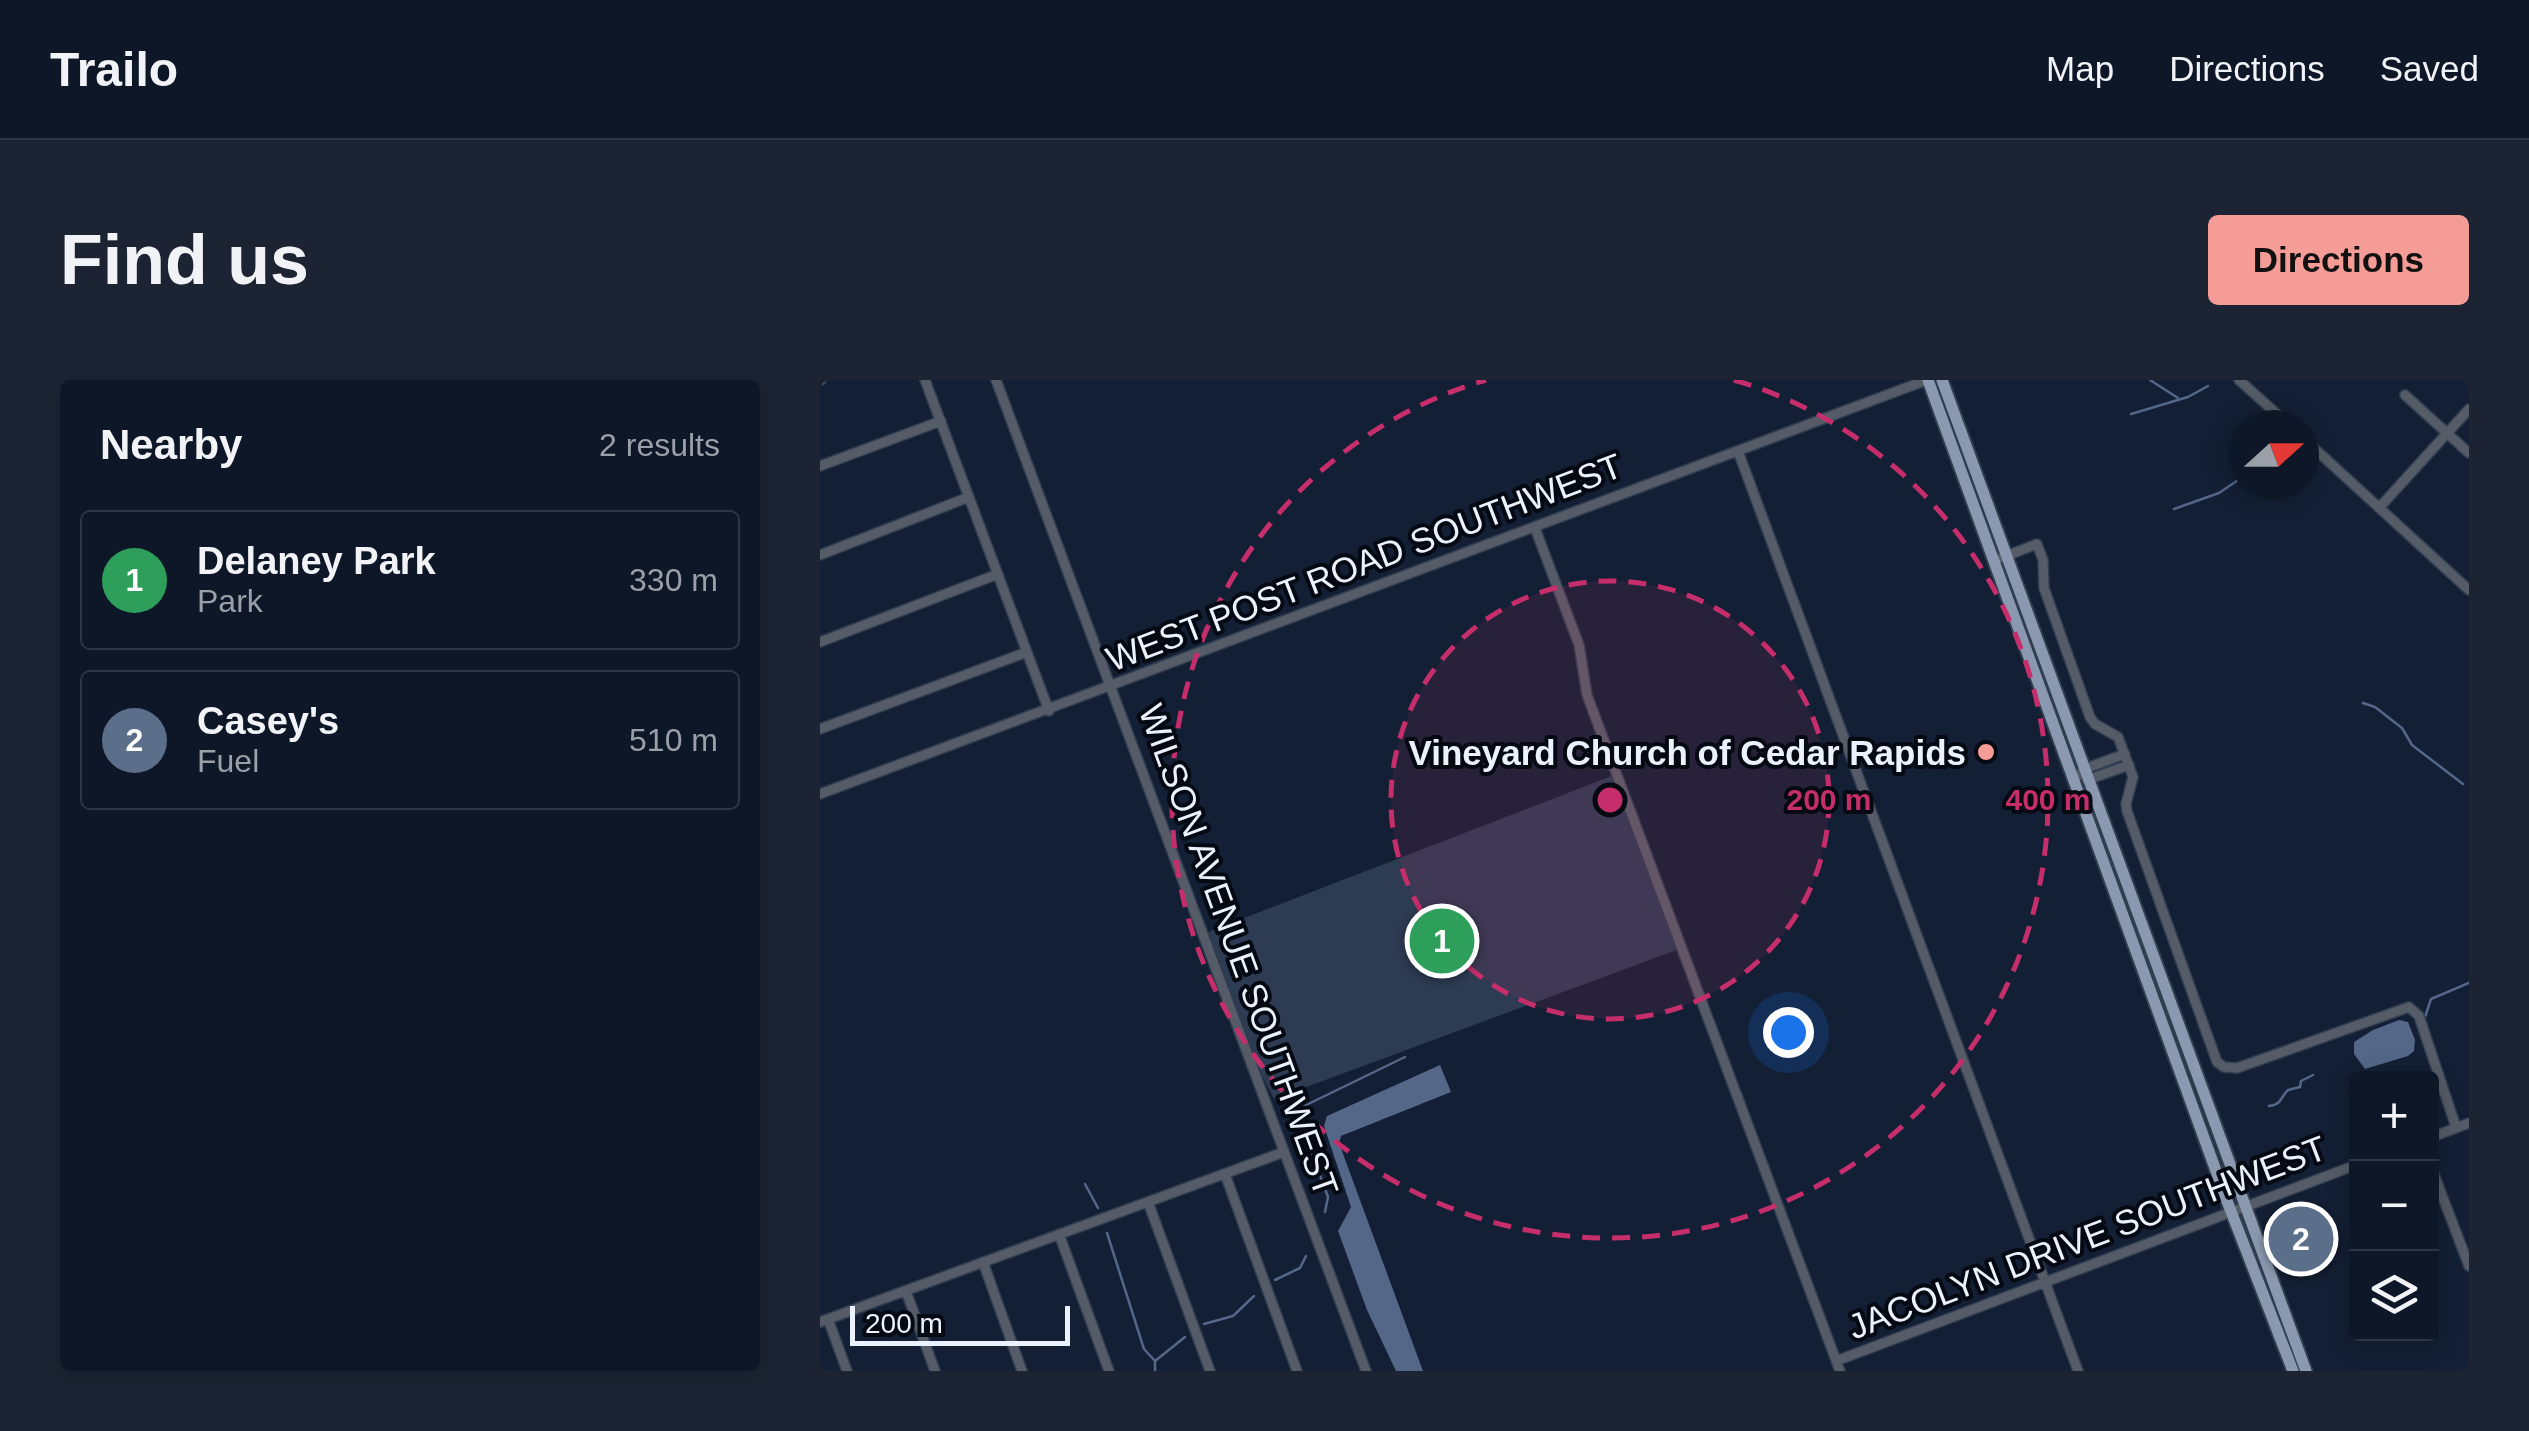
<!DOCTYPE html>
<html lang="en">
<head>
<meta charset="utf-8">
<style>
  :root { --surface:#0e1727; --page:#1c2433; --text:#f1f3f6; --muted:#9b9fa7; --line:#2e3644; --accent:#f59c96 }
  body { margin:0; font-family:Arial,sans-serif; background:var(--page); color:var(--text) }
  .controls { position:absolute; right:30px; bottom:30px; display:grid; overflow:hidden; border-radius:10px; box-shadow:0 5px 25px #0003 }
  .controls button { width:90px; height:90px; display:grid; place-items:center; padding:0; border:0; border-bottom:2px solid var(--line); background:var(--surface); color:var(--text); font:50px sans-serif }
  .compass { position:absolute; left:1409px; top:30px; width:90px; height:90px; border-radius:50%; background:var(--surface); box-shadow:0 5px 25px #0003; rotate:69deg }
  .scale { position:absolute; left:30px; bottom:25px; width:220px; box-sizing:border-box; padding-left:10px; border:5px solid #ebf2fe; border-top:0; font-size:28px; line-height:35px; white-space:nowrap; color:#ebf2fe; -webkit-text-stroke:8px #050912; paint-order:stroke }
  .you { position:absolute; left:968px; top:652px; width:35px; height:35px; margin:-25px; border:8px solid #fff; border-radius:50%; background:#1a73e8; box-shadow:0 0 0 15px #1a73e833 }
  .badge { display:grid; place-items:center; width:65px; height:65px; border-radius:50%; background:var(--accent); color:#fff; font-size:32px; font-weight:700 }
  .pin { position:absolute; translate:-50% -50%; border:5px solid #fff; box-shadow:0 2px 10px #0006 }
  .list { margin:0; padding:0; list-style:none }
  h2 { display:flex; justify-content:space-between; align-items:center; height:130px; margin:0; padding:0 40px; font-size:42px }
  h2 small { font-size:32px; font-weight:400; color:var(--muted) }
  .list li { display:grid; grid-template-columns:65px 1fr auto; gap:30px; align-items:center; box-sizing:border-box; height:140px; margin:0 20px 20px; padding:0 20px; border:2px solid var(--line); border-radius:10px }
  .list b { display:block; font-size:38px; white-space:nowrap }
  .list p { margin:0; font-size:32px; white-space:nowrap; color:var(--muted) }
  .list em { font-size:32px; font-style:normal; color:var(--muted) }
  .icon { flex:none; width:55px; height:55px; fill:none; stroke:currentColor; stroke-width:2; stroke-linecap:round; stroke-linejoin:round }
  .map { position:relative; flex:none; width:1649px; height:991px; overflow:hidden; border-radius:10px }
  header { display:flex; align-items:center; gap:60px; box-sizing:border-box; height:140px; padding:0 50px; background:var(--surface); border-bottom:2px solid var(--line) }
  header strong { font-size:48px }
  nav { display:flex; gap:55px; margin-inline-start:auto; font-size:35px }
  .intro { display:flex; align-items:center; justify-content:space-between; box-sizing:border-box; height:240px; padding:0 60px }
  h1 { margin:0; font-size:70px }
  .button { padding:25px 45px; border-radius:10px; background:var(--accent); color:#111; font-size:35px; font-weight:700 }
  main { display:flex; gap:60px; padding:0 60px }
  aside { flex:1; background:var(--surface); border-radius:10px; box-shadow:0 5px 25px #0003 }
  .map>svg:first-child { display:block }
  .green { fill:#2d3b53 }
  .water { fill:#546788 }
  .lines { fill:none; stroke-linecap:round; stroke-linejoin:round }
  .stream { stroke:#546788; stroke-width:2.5 }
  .minor-casing { stroke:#313d50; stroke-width:12 }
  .major-casing { stroke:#313d50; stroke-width:15 }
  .minor { stroke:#555c67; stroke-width:9 }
  .major { stroke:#8b99b0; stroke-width:11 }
  .ring { fill:none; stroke:#c62e6b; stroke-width:5; stroke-dasharray:18 12 }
  .poi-dot { fill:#f59c96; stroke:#050912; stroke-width:4 }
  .labels { text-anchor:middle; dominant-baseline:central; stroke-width:8; stroke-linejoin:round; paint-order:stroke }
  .street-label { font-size:35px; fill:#ebf2fe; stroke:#050912 }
  .poi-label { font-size:35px; font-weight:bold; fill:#ebf2fe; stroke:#050912; text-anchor:end }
  .centre { fill:#c62e6b; stroke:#050912; stroke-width:5 }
  .ring-label { font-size:30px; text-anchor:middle; font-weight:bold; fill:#c62e6b; stroke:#050912; stroke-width:8; stroke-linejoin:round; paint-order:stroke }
</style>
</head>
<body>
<header>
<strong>Trailo</strong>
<nav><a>Map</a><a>Directions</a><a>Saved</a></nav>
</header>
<div class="intro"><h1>Find us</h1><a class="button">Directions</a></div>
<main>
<aside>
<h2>Nearby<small>2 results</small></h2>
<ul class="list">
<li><span class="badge" style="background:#2e9e5b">1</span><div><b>Delaney Park</b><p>Park</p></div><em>330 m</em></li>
<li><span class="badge" style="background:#5c6f8a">2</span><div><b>Casey's</b><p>Fuel</p></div><em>510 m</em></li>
</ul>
</aside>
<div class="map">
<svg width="1649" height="991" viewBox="0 0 1649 991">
  <rect width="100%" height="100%" fill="#131f34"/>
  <path class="green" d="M797,394L862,568L454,719L420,653L383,554Z"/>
  <path class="water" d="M1579,640L1588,642L1595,660L1594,671L1588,676L1545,689L1534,674V662L1553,650Z
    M620,685L631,712L521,756L519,763L603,991H576L547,930L518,851L531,827L504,746L507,736Z"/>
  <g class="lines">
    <path class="stream" d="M1330,0L1358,18
      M1311,34L1368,17L1388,6
      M1354,129L1399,113L1424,96
      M1543,323L1555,327L1582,348L1592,365L1643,404
      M1605,637L1611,619L1649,603
      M1449,726C1463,724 1460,717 1468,710L1480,707L1481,701L1493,695
      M265,804L278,828
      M505,832L508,817L478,735L480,728L585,677
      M287,853L324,969L335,981
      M455,900L480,888L486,876
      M384,944L413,936L434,916
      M335,991V981L365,957"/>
    <g class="minor-casing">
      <path id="minor" d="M0,0H1
        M105,0L229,331
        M176,0L546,991
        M1419,0L1469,45
        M1585,15L1649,73
        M1484,59L1649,210
        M918,71L1258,991
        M0,86L121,41
        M1559,128L1649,29
        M715,148L759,265L767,315L1020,991
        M0,175L149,117
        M1181,178L1217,164L1223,180L1224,208L1270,337L1275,344L1298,357L1313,397L1306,424L1307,431L1397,682L1404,687L1417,688L1589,627L1599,636L1636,747
        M0,262L178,194
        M0,349L207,272
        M1254,400L1264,389L1305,374
        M1267,400L1309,385
        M0,414L1107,0
        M1612,757L1649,743
        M1612,789L1649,886
        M405,794L477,991
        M328,822L390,991
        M239,854L289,991
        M163,882L202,991
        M86,911L115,991
        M8,939L27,991
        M0,942L464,772
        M1016,981L1536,785"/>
    </g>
    <g class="major-casing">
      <path id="major" d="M1108,0L1407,821L1473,991
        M1122,0L1486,991"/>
    </g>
    <use href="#minor" class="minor"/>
    <use href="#major" class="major"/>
  </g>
  <circle cx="790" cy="420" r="219" fill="#c62e6b" fill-opacity=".12"/>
  <g class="ring">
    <circle cx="790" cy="420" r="219"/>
    <path d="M914 0A438 438 0 1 1 666 0"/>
  </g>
  <circle class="poi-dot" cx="1166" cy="372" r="10"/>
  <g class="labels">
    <g class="street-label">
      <text transform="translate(544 182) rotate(-21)">WEST POST ROAD SOUTHWEST</text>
      <text transform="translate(419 570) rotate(70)">WILSON AVENUE SOUTHWEST</text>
      <text transform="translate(1267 857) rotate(-21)">JACOLYN DRIVE SOUTHWEST</text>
    </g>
    <g class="poi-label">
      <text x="1146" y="372">Vineyard Church of Cedar Rapids</text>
    </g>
  </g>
  <circle cx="790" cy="420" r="15" class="centre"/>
  <g class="ring-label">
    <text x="1009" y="430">200 m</text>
    <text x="1228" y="430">400 m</text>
  </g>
</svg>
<div class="controls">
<button>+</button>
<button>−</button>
<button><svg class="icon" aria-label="layers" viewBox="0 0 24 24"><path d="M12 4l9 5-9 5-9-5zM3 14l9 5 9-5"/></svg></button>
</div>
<svg class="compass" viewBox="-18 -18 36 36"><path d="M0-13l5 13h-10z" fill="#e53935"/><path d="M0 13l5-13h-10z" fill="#9b9fa7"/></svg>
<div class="scale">200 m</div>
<div class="you"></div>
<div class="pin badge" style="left:622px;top:561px;background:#2e9e5b">1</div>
<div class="pin badge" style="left:1481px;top:859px;background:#5c6f8a">2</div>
</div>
</main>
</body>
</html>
